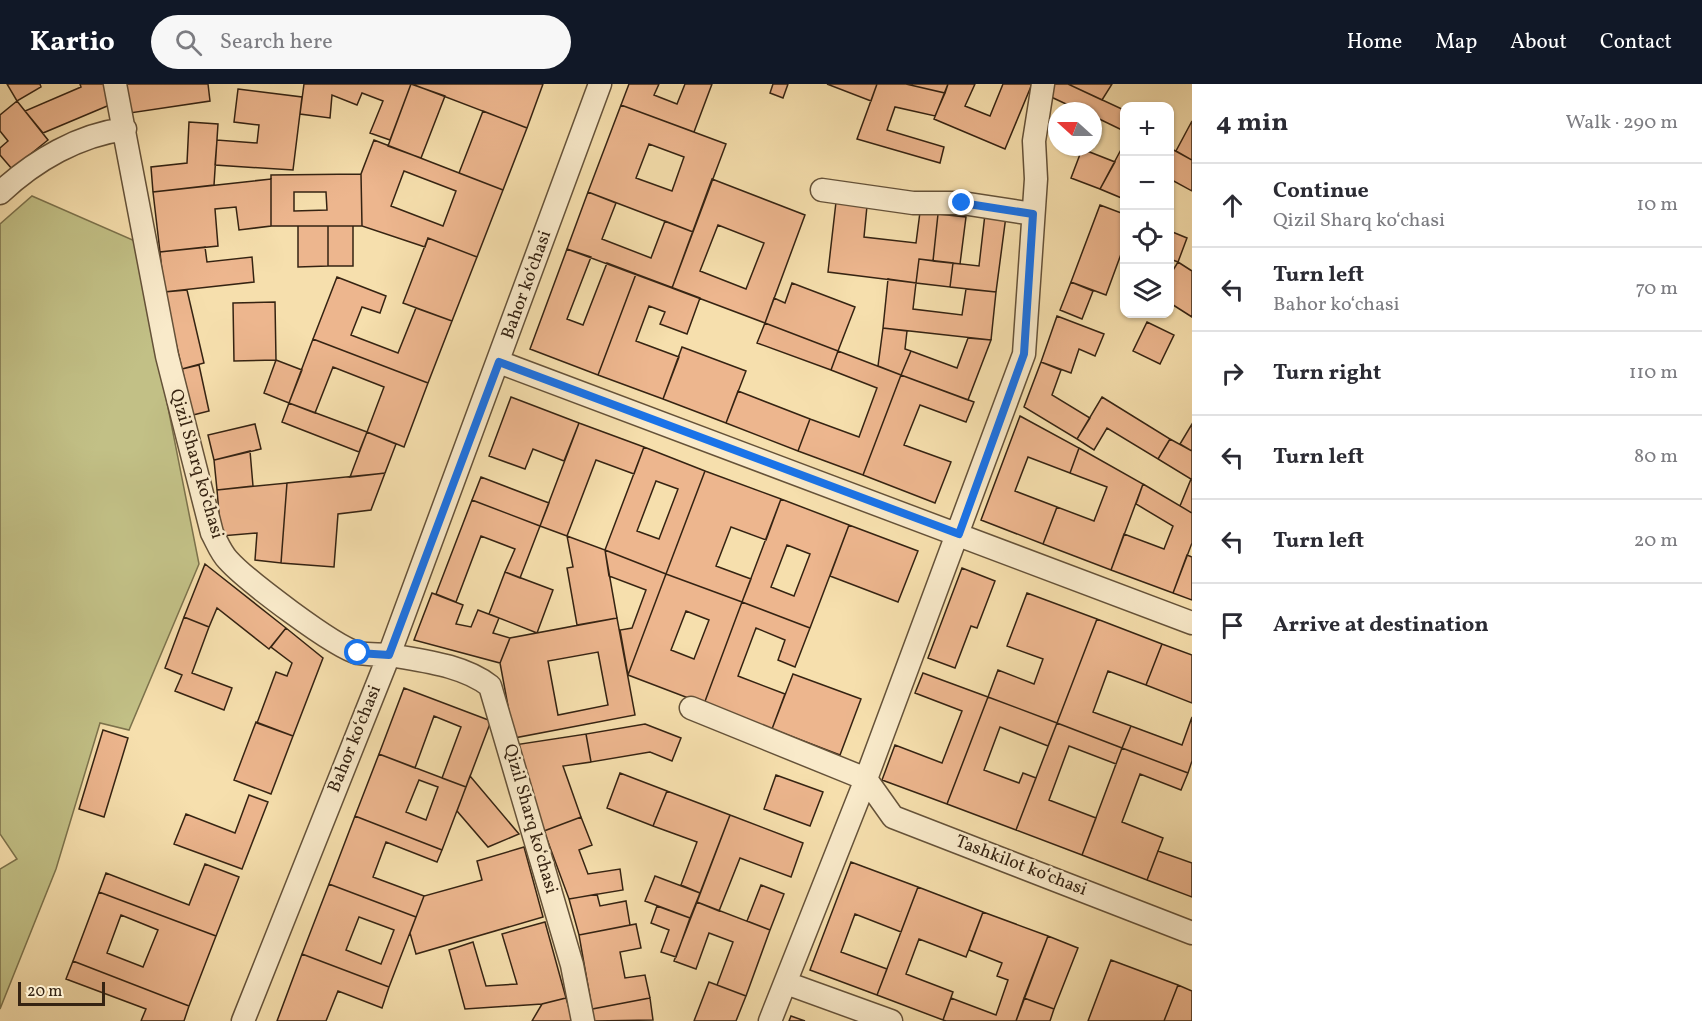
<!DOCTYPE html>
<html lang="en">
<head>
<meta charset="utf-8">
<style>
  :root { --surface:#fff; --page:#f7f7f7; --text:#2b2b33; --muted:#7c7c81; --line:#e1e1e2; --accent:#111827 }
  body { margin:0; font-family:Vollkorn,serif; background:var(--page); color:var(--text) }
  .controls { position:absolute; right:18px; top:18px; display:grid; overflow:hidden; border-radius:12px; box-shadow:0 2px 4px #0004 }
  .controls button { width:54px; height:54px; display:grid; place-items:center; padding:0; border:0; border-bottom:2px solid var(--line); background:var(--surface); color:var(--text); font:30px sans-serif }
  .compass { position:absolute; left:1048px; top:18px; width:54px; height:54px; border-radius:50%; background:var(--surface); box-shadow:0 2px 4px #0004; rotate:291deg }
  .scale { position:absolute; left:18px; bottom:15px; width:87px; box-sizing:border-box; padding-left:6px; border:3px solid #352312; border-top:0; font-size:16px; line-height:21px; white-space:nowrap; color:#352312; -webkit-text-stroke:4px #f9eaca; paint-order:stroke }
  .stop { position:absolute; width:18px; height:18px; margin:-14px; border:4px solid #1a73e8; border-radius:50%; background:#fff }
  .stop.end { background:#1a73e8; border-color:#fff; box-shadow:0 2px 6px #0008 }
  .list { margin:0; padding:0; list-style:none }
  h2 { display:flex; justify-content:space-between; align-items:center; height:78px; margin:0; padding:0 24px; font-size:26px }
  h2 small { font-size:20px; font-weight:400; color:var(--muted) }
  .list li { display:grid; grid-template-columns:39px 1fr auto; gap:18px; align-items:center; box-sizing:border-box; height:84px; padding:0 24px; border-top:2px solid var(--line) }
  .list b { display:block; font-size:22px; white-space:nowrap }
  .list p { margin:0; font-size:20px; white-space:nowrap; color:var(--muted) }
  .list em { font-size:20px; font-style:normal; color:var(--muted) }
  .icon { flex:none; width:33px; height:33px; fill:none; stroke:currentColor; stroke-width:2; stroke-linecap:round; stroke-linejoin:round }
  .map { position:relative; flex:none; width:1192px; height:937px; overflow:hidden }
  header { display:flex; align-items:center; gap:36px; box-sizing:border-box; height:84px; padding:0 30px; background:var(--accent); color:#fff }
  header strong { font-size:28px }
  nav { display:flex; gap:33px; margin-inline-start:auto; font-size:21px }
  .search { width:420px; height:54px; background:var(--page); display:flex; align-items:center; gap:15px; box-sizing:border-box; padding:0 21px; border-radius:33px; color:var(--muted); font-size:22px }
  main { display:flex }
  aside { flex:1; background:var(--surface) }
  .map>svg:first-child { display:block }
  .green { fill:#c2c086; stroke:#7c724c; stroke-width:1.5 }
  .building { fill:#edb68e; stroke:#352312; stroke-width:1.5; fill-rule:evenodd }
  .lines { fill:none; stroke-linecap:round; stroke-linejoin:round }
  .minor-casing { stroke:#655239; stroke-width:25 }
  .minor { stroke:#f9eaca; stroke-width:22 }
  .route { stroke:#1a73e8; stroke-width:8 }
  .labels { text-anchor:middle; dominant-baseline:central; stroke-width:5; stroke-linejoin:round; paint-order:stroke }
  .street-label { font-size:18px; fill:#352312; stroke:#f9eaca }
</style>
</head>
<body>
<header>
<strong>Kartio</strong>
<div class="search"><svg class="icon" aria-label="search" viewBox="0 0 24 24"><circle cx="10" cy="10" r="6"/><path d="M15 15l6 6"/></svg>Search here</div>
<nav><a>Home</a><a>Map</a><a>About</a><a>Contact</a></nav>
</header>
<main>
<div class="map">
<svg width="1192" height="937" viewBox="0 0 1192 937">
  <rect width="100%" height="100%" fill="#f6dfad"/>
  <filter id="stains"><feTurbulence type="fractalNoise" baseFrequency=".00333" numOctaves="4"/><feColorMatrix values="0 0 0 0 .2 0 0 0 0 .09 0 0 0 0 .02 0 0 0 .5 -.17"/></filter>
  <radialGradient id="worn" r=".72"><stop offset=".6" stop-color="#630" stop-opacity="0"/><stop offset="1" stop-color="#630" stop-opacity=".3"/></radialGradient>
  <path class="green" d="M32,112L135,157L199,480L129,646L100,639L56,785L0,925V785L17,775L0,750V140Z"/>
  <path class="building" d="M7,0H40L41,3L17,17Z
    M80,0H107L112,20L43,49L25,27L81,3Z
    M126,0H208L210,17L130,29Z
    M304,0H411L390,56L370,49L383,17L362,9L357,21L332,11L330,34L300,30Z
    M411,0L445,12L421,74L388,62Z
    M412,0H543L527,44Z
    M629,0H659L654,11L677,20L685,0H712L694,48L621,21Z
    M773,0H788L783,14L770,9Z
    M827,0H877L871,17Z
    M877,0H906L945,9L935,32L895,23L887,46L944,63L940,79L857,55Z
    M906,0H948L945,9Z
    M948,0H975L965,22L990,32L1003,0H1032L1005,65L934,35Z
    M1052,0H1068L1124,26V47L1093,32V27H1081L1049,12Z
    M1068,0H1112L1102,16Z
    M238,5L302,13L293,86L215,81L217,56L257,59L259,41L234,38Z
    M17,17L48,56L12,85L0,71V64L8,57L0,47V31Z
    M621,21L726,60L693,148L588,108ZM649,60L684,73L672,107L636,94Z
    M483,27L527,44L503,106L459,89Z
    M1192,37V76L1176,67Z
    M189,38L218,40L214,101L153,108L151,83L187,79Z
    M374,56L503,106L477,173L428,154L425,163L362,142L361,90ZM404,87L456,107L443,142L391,122Z
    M1124,60V115L1100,105Z
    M1170,64L1192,76V107L1170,95Z
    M1082,65L1115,78L1100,105L1071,94Z
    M361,90L362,142H271V91ZM294,108H326L327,126L294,127Z
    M271,95V142L239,146L236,123L215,125L218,162L160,168L153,108Z
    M712,95L805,131L765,239L672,204ZM718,141L764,159L746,205L700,187Z
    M588,108L616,119L602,155L651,174L665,137L693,148L672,204L567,165Z
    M836,118L867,122L864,153L916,159L920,128L938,130L933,177L919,175L916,199L828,188Z
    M1100,121L1124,130V162L1106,211L1071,198Z
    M938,130L966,133L960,180L933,177Z
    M985,130L1006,132L996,208L950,203L953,179L979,182Z
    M298,142H328V182L298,183Z
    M328,142H353V182H328Z
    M1170,147L1187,154L1178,178L1170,175Z
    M428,154L477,173L452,237L403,219Z
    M205,163L207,178L252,173L254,198L164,208L160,168Z
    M567,165L591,173L567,235L583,241L607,179L636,190L598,291L530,265Z
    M919,175L953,179L950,203L916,199Z
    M1178,178L1192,187V233L1170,219V191Z
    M636,190L700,214L687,250L660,240L665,228L649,222L636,257L679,273L663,315L598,291Z
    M337,193L386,212L380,229L362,223L351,251L398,269L416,224L452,237L428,299L313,255Z
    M888,195L916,199L913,225L962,231L966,205L996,208L991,256L883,244Z
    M1071,198L1093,207L1082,235L1060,226Z
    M792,199L855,223L838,267L765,239L774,214L785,219Z
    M187,206L204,279L182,285L164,208Z
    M275,218L276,276L234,277L233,219Z
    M1057,232L1104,250L1095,272L1079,265L1071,289L1041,278Z
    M1147,238L1174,251L1160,280L1133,267Z
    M765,239L838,267L831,286L757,259Z
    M883,244L907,247L905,265L911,267L901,291L878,282Z
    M968,254L991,256L968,316L901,291L911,267L957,284Z
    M313,255L428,299L404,363L367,348L384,303L333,283L315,329L289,319Z
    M682,263L746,287L726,339L663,315Z
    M838,267L901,291L863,391L798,367L810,335L859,353L877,304L831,286Z
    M276,276L302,286L289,319L264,309Z
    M1041,278L1061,286L1052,311L1090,334L1077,355L1024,323Z
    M199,281L209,327L193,331L182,285Z
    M901,291L974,318L966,338L920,321L904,361L951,378L935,419L863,391Z
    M738,307L810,335L798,367L726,339Z
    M511,313L579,339L564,377L533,365L525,385L489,372Z
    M1102,313L1170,355L1158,375L1107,344L1094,366L1077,355Z
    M289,319L367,348L359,368L282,338Z
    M1020,332L1079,364L1070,389L1028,373L1015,407L1057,423L1043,460L981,436Z
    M579,339L644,363L634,390L596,376L567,452L540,442Z
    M255,340L261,365L214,376L208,351Z
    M1192,340V367L1180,360Z
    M367,348L396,360L385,389L350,393Z
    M1170,355L1192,367V429L1180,422L1191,395L1158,375Z
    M644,363L705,387L666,490L605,466ZM656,397L678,405L659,455L637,447Z
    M1079,364L1143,400L1111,486L1043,460L1057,423L1094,437L1107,403L1070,389Z
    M250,367L253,402L217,406L214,376Z
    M705,387L781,415L766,456L731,443L716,482L751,495L742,518L666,490Z
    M385,389L371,426L338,430L334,483L281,479L287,399Z
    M481,393L549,419L540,442L472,416Z
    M287,399L281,479L255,476L257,449L221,452L217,406Z
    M1143,400L1192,429V459L1173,509L1111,486L1124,450L1164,465L1173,442L1136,420Z
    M781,415L849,441L810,544L742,518ZM787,461L810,470L794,512L771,503Z
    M472,416L540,442L520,494L505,488L515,465L481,452L456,518L436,510Z
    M849,441L918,467L898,518L830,492Z
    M567,452L605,466L617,534L577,541L567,484L573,483Z
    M605,466L666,490L628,591L620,546L632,544L646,506L609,492Z
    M1187,471L1192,473V516L1173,509Z
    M205,480L286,544L269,565L217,524L209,543L184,533Z
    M962,484L995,497L977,544L971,542L955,584L928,574Z
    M505,488L553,506L537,549L489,530Z
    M666,490L742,518L704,620L628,591ZM686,527L709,536L694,575L671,566Z
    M432,509L463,521L456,540L471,543L478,526L499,534L493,549L510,554L500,579L414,556Z
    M1027,509L1097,535L1057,639L988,613L998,586L1034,600L1043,575L1007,562Z
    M742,518L810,544L795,583L778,576L785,556L756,544L738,592L785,610L772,645L704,620Z
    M184,533L209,543L192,589L232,604L224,626L175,607L182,591L165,584Z
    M617,534L635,631L514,654L500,579L510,554ZM598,568L608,621L558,631L548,577Z
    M1097,535L1162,560L1146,601L1108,587L1093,628L1131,642L1122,664L1057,639Z
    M286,544L323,574L293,652L257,639L276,588L287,592L292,579L271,563Z
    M1162,560L1192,571V619L1146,601Z
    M923,589L988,613L947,720L882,696L895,661L942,679L962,627L915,609Z
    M793,590L861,615L840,671L772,645Z
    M404,604L491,637L466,703L442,694L461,643L434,632L415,684L379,670Z
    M988,613L1057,639L1048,662L1000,643L984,686L1019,699L1023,689L1036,694L1016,746L947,720Z
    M1192,633V677L1188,689L1122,664L1131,642L1182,661Z
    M256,638L293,652L271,710L234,696Z
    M1057,639L1122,664L1116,680L1069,662L1049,716L1096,734L1082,771L1016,746Z
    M645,640L681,654L672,677L650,668L591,678L586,650Z
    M103,646L128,654L104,733L79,725Z
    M586,650L591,678L563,682L581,733L544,747L514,661Z
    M1122,664L1188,689L1181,706L1140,690L1122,738L1163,754L1147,796L1082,771Z
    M379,670L466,703L442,766L355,732ZM419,696L438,703L426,736L406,728Z
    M620,689L667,707L653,742L607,724Z
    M776,691L823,708L810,742L764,725Z
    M470,692L519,750L488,763L457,727Z
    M667,707L730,731L700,809L681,801L697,758L653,742Z
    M249,711L268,718L242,785L174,760L186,730L235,749Z
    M730,731L803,759L791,793L740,774L719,827L697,818Z
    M355,732L442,766L437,778L386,758L373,793L424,812L416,833L329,800Z
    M581,733L592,761L579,766L588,790L620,785L623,806L569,815L544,747Z
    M524,763L543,833L416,870L410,849L424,812L482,796L477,777Z
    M1158,767L1192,779V813L1147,796Z
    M851,778L918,803L901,848L855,830L841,868L887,885L877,911L810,886Z
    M205,780L239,793L216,852L99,808L106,789L189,821Z
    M655,792L700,809L690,834L645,817Z
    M329,800L416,833L389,903L302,870ZM359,833L394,846L381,880L346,866Z
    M761,801L784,810L770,846L747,837Z
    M918,803L983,828L966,873L919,855L906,890L953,908L943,936L877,911Z
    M99,808L216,852L189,922L73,877ZM121,831L158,846L143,883L107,869Z
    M597,810L600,822L626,817L630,841L579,851L569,815Z
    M697,818L770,846L746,912L717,901L733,858L709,849L696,885L674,877Z
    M657,822L690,834L676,873L661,868L669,846L651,839Z
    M983,828L1048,852L1016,937H946L943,936L951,914L996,931L1008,896L997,892L1002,879L969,866Z
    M545,838L566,914L542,920L465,925L449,866L473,858L486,902L517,900L502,850Z
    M636,840L641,864L620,868L625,894L645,891L650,914L592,925L579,851Z
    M1048,852L1078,864L1054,925L1024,914Z
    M302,870L389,903L382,924L338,907L326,937H277Z
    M1111,876L1178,901L1164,937H1088Z
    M73,877L189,922L184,937H141L146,925L66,895Z
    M709,898L746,912L736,937H694Z
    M1178,901L1192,907V937H1164Z
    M566,914L573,937H532L542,920Z
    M650,914L653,936L594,937L592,925Z
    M1024,914L1054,925L1050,937H1016Z
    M791,932L805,937H789Z"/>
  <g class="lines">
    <g class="minor-casing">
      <path id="minor" d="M115,0L167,272L212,449C217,458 221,469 228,476C246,496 334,563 358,569C369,571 380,570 390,571C423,577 463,581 490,602L572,881L583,937
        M822,106L913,119H962L1033,130
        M0,109C35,76 79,51 125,45
        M499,278L1192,539
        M691,624L866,695L893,733L1192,849
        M786,899L891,937
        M243,937L389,571L600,0
        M770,937L866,695L1024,270L1036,95L1034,57L1043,0"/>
    </g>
    <use href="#minor" class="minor"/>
  </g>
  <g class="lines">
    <path class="route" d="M358,569L389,571L499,278L959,450L1024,270L1033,130L962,119"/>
  </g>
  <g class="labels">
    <g class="street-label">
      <text transform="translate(527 201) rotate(-70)">Bahor koʻchasi</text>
      <text transform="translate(196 380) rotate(74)">Qizil Sharq koʻchasi</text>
      <text transform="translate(355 655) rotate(-68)">Bahor koʻchasi</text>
      <text transform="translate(530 735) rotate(74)">Qizil Sharq koʻchasi</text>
      <text transform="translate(1021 782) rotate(21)">Tashkilot koʻchasi</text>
    </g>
  </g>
  <rect width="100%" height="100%" filter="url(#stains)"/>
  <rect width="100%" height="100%" fill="url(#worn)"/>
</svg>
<div class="controls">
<button>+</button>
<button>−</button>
<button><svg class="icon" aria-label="locate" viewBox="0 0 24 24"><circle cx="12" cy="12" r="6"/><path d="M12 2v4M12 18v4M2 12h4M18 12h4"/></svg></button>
<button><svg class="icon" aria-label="layers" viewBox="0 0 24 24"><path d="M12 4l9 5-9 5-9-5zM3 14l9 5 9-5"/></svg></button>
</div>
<svg class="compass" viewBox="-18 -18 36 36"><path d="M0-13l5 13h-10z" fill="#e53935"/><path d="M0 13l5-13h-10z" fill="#7c7c81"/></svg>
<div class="scale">20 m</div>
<div class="stop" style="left:358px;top:569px"></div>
<div class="stop end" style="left:962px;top:119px"></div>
</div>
<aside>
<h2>4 min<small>Walk · 290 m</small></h2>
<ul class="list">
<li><svg class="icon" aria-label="ahead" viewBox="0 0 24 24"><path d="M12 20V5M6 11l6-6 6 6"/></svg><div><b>Continue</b><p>Qizil Sharq koʻchasi</p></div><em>10 m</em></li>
<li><svg class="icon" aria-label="left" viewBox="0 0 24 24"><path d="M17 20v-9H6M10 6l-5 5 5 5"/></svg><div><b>Turn left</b><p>Bahor koʻchasi</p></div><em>70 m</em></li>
<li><svg class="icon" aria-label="right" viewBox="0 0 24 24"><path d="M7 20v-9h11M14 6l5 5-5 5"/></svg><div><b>Turn right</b></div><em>110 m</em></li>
<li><svg class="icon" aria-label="left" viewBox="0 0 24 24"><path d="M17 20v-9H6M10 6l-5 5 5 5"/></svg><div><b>Turn left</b></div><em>80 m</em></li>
<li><svg class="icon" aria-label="left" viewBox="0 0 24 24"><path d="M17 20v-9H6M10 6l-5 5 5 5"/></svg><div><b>Turn left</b></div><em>20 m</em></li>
<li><svg class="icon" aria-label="arrive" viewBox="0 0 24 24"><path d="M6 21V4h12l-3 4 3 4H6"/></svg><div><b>Arrive at destination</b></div></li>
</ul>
</aside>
</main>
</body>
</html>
